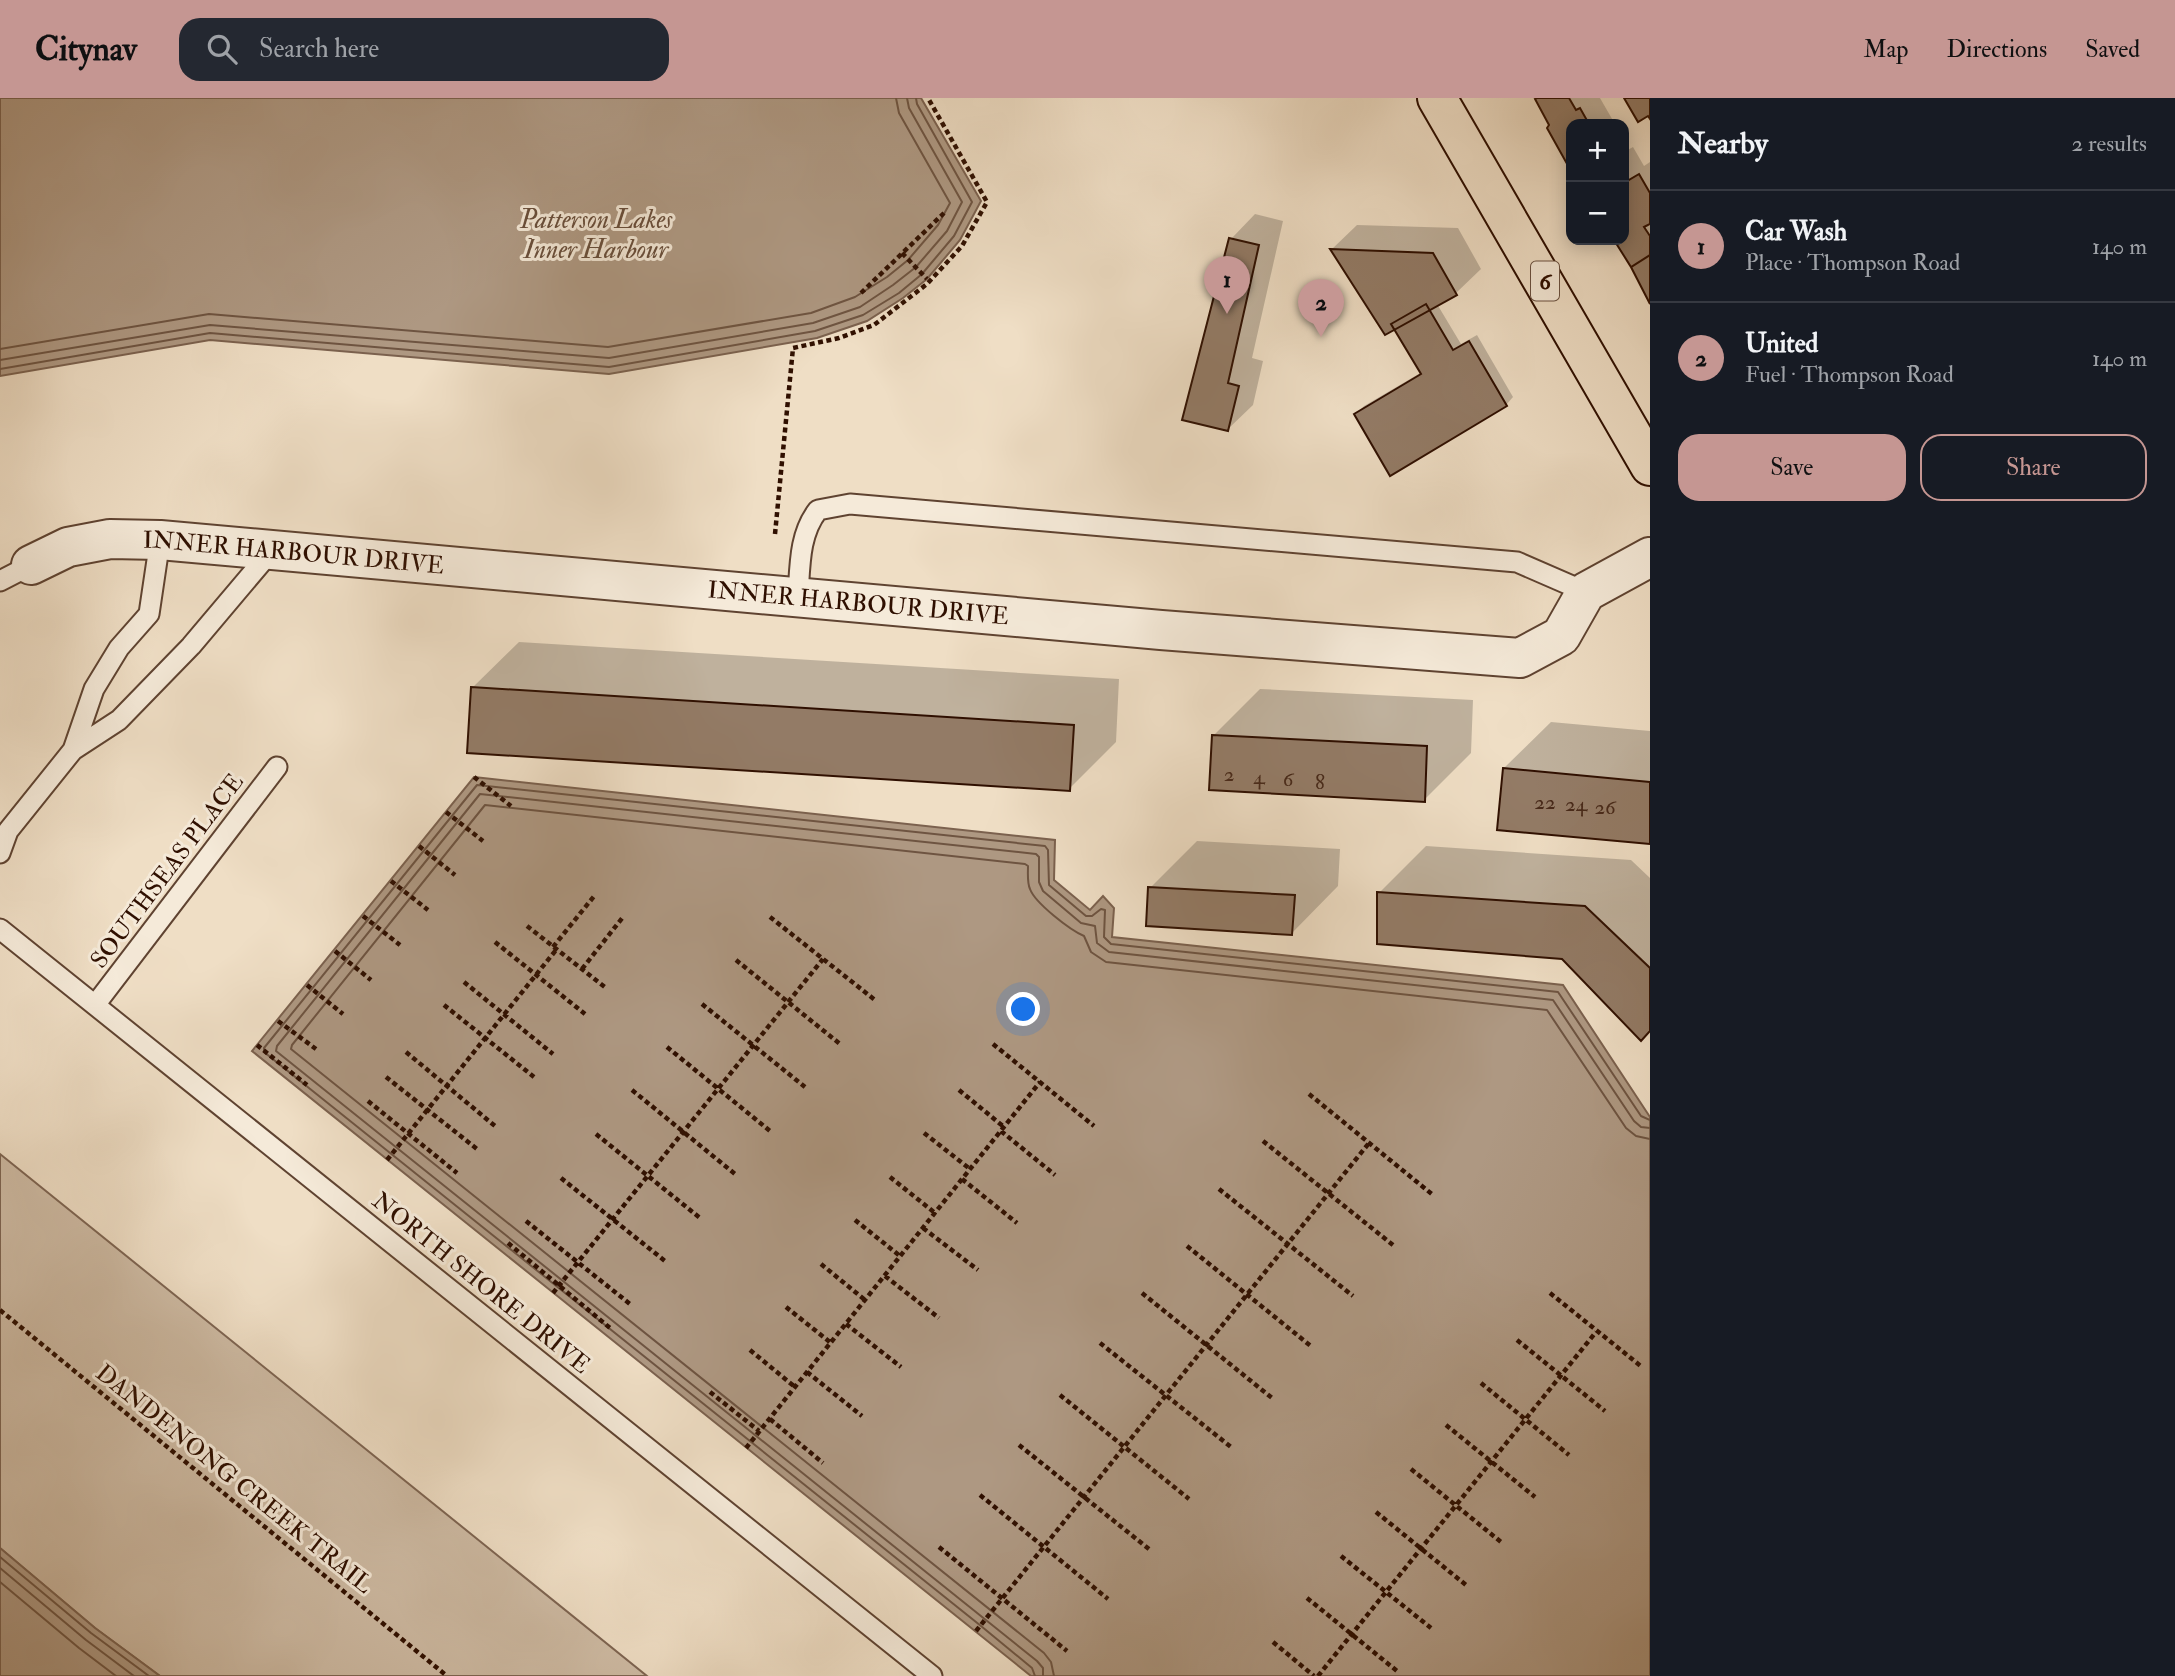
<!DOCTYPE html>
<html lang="en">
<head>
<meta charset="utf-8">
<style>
  :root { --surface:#171b24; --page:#242831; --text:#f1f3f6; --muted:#9ea1a6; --line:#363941; --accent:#c59692 }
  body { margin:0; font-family:"IM FELL Double Pica",serif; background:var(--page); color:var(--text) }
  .controls { position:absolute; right:21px; top:21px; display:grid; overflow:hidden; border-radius:14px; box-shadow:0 4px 18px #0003 }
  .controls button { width:63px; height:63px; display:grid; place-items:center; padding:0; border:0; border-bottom:2px solid var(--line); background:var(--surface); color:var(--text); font:35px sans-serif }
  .you { position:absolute; left:1024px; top:912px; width:24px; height:24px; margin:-18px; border:5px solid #fff; border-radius:50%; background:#1a73e8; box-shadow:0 0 0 10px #1a73e833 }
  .badge { display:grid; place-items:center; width:46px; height:46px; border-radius:50%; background:var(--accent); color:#111; font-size:23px; font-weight:700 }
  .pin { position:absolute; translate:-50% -58px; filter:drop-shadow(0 2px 4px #0008) }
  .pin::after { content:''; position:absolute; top:37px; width:24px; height:21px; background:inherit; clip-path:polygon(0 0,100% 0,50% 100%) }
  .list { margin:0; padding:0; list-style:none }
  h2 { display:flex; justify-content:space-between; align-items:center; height:91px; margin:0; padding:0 28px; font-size:30px }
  h2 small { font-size:23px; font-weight:400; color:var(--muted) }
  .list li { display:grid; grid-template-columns:46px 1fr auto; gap:21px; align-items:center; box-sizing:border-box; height:112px; padding:0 28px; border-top:2px solid var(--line) }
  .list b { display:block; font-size:26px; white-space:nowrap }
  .list p { margin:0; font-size:23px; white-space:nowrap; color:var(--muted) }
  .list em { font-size:23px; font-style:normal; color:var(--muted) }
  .actions { display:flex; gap:14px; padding:21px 28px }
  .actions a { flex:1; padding:16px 0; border:2px solid var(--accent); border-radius:21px; text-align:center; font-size:24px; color:var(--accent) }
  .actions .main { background:var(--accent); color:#111 }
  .icon { flex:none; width:38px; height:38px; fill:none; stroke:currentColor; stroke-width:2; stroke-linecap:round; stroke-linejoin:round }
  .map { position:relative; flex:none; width:1650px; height:1578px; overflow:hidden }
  header { display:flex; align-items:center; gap:42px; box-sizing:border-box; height:98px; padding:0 35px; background:var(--accent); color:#111 }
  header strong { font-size:33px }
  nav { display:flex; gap:38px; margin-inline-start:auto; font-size:24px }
  .search { width:490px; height:63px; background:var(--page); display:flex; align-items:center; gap:18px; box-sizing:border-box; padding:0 24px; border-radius:21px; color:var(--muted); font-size:26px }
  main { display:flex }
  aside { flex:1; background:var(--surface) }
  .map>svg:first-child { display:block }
  .green { fill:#cebba4; stroke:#7e6552; stroke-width:2 }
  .water { fill:#ae9882; stroke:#7b614e; stroke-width:2 }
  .shadow { fill:#0003 }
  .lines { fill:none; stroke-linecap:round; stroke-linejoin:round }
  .shore { stroke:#6e5441; stroke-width:2 }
  .building { fill:#937b66; stroke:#2f0f00; stroke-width:2 }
  .service-casing { stroke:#5f4331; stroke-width:23 }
  .minor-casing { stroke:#5f4331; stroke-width:42 }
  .primary-casing { stroke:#2f0f00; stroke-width:42 }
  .path { stroke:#2f0f00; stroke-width:4.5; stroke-dasharray:5 3.5; stroke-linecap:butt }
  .service { stroke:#f5ead9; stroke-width:19 }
  .minor { stroke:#f5ead9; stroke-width:38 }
  .primary { stroke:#efdec5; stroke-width:38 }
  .labels { text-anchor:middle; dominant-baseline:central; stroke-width:6; stroke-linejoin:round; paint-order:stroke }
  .number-label { font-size:21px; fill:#482a1a }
  .shield { fill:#f5ead9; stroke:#6a5141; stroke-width:2 }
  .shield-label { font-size:23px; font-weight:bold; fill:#2f0f00 }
  .street-label { font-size:24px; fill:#2f0f00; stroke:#f5ead9 }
  .water-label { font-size:26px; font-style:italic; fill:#684d3a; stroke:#f5ead9 }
</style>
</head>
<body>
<header>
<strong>Citynav</strong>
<div class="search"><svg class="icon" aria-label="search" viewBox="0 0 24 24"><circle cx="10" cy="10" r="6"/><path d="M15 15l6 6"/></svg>Search here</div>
<nav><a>Map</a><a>Directions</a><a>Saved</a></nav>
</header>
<main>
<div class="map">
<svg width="1650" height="1578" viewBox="0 0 1650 1578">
  <rect width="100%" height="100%" fill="#efdec5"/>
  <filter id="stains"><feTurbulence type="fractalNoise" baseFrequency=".00286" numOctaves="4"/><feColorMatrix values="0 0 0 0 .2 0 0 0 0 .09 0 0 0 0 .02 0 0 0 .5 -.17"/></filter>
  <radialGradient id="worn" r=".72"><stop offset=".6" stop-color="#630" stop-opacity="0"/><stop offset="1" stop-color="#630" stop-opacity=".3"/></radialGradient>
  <path class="green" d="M0,1056L647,1578H160L95,1530L0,1450Z"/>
  <path class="water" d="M0,0H921L981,103L960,142L927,181L903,200L867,223L817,240L609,276L210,242L0,278Z
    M474,679L1055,742L1054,782L1090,812L1103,798L1114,810L1112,839L1563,887L1650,1019V1578H1031L252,953Z
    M0,1450L95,1530L160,1578H0Z"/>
  <path class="shadow" d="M1536,0H1600L1615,26H1571V70L1549,30L1551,28Z
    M1633,49L1644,68L1650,64V200L1616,142H1624V54Z
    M1255,116L1283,123L1252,260L1263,263L1253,307L1228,331L1184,321L1231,141Z
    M1357,127L1458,130L1481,171L1456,195L1437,206L1461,246L1477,237L1513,299L1506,307L1356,316L1364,308L1422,274L1395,229L1385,234L1332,151Z
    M519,544L1119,581L1116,644L1069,691L472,590Z
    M1260,591L1473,602L1471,655L1424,702L1213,638Z
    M1551,624L1650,633V744L1504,670Z
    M1197,743L1340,751L1338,788L1292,835L1150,790Z
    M1426,748L1631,762L1650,780V932L1563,859L1379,795Z"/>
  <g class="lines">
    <path class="shore" d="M0,251L209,216L608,249L811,215L855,199L887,179L908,162L938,127L950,105L899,15L896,0
      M0,262L210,227L609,260L813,225L860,209L893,187L916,169L947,133L962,104L909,10L907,0
      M0,271L210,235L609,269L815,233L863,217L899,195L922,176L954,138L972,104L917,6L916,0
      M0,1459L91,1535L149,1578
      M0,1470L86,1542L134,1578
      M0,1484L79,1550L116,1578
      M1035,1578L1032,1570L981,1528L264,954V950L477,687L1045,748L1048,752L1049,787L1086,818H1092L1101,811L1105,812L1104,839L1111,846L1558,894L1641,1018L1650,1022
      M1043,1578V1570L1037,1563L276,953L277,948L480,696L1036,756L1039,759V784L1043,793L1081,825L1095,828L1097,845L1109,854L1553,902L1634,1023L1641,1029L1650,1030
      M1054,1578L1051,1564L1044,1555L291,951L292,947L485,707L1025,766L1028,768C1028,776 1027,784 1030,791C1035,805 1070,832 1084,838L1091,854L1106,864L1547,912L1626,1030L1636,1038L1650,1041"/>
  </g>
  <path class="building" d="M1537,0H1569L1576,12L1580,10L1589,26H1571V73L1547,30L1549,27L1535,1Z
    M1624,0H1650V21L1648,18L1638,24Z
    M1639,76L1650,95V126L1644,129L1650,138V157L1631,169L1614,142H1624V77L1627,83Z
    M1229,140L1259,147L1228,285L1239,288L1228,333L1182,322Z
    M1330,151L1433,155L1457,197L1385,237Z
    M1650,157V206L1631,169Z
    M1426,206L1453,252L1469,243L1507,308L1390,378L1354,316L1421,276L1391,226Z
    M471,589L1074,627L1070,693L467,655Z
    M1212,637L1427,648L1425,704L1209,692Z
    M1503,670L1650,684V746L1497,732Z
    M1148,789L1295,797L1292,837L1146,828Z
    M1377,794L1585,808L1650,870V933L1641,943L1562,861L1377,846Z"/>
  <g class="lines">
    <g class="service-casing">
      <path id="service" d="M0,483L31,467
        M798,498C800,468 799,436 818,412L850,406L1517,464L1586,494
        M73,652L94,591L119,550L149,516L160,442
        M0,755L8,733L73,652L119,622L191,548L272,452
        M0,831L932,1578
        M95,907L277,669"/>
    </g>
    <g class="minor-casing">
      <g id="minor">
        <path id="s1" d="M31,467L68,449L110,441L160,442L1161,532L1520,560L1561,538L1586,494L1650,459"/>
      </g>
    </g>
    <g class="primary-casing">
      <path id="primary" d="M1437,0L1650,368"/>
    </g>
    <path class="path" d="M902,155L927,181
      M861,195L944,115
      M775,436L793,250L839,240L874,227L927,186L962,148L987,104L928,0
      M474,679L511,708
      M446,714L483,743
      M419,748L455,777
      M391,783L428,812
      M363,818L400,847
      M770,819L875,902
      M527,828L606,890
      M495,844L585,916
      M553,849L595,797
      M335,853L371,882
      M736,862L840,946
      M582,871L623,819
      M464,884L553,956
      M307,887L343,916
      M702,906L805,989
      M444,907L534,979
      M278,923L316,951
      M993,946L1094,1028
      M257,947L307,987
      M667,949L770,1033
      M406,954L495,1028
      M386,979L477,1051
      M632,992L735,1076
      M959,992L1004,1029
      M1309,996L1433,1097
      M368,1003L457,1075
      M1001,1033L1055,1077
      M924,1035L970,1071
      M596,1036L700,1120
      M1263,1043L1393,1147
      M387,1062L556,852
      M890,1079L935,1115
      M561,1080L665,1163
      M962,1081L1017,1125
      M1219,1091L1353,1198
      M855,1122L900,1158
      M526,1123L630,1206
      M923,1130L978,1172
      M508,1145L610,1230
      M1187,1148L1312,1249
      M821,1166L865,1202
      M885,1178L939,1220
      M553,1195L823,861
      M1142,1195L1272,1300
      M1550,1195L1642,1269
      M786,1209L831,1245
      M0,1212L447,1578
      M846,1226L901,1269
      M1517,1242L1605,1313
      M1100,1245L1231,1349
      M750,1252L795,1289
      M807,1274L862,1318
      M1481,1285L1569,1357
      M710,1294L759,1333
      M1060,1297L1189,1401
      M770,1321L823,1365
      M1446,1327L1535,1399
      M1019,1347L1149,1451
      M746,1350L1040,984
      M1411,1371L1501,1444
      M980,1397L1108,1501
      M1376,1414L1466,1487
      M939,1449L1067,1553
      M1341,1458L1431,1530
      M1307,1500L1397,1573
      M976,1533L1369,1045
      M1273,1544L1314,1578
      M1318,1578L1596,1234"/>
    <use href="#service" class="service"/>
    <use href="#minor" class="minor"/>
    <use href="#primary" class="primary"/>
  </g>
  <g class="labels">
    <g class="number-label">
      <text x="1229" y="676">2</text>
      <text x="1259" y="679">4</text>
      <text x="1288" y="681">6</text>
      <text x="1320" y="684">8</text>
      <text x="1545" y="704">22</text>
      <text x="1576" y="706">24</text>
      <text x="1605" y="709">26</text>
    </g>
    <rect class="shield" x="1531" y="163.5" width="28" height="39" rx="5"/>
    <g class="shield-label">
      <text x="1545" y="183">6</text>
    </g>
    <g class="street-label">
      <text stroke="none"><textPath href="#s1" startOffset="268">INNER HARBOUR DRIVE</textPath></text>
      <text stroke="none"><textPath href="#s1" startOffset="835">INNER HARBOUR DRIVE</textPath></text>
      <text transform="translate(167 773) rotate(-53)">SOUTHSEAS PLACE</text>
      <text transform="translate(481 1185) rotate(39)">NORTH SHORE DRIVE</text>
      <text transform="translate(234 1381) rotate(39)">DANDENONG CREEK TRAIL</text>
    </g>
    <g class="water-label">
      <text x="596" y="122">Patterson Lakes<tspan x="596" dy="30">Inner Harbour</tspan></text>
    </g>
  </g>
  <rect width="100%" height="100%" filter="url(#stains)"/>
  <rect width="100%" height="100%" fill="url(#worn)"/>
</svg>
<div class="controls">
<button>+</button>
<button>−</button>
</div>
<div class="you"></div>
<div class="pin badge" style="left:1227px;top:216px">1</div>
<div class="pin badge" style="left:1321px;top:239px">2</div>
</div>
<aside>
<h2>Nearby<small>2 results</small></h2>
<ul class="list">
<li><span class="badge">1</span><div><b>Car Wash</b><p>Place · Thompson Road</p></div><em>140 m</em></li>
<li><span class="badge">2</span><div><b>United</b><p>Fuel · Thompson Road</p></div><em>140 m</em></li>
</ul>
<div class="actions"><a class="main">Save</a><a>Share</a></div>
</aside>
</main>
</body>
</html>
